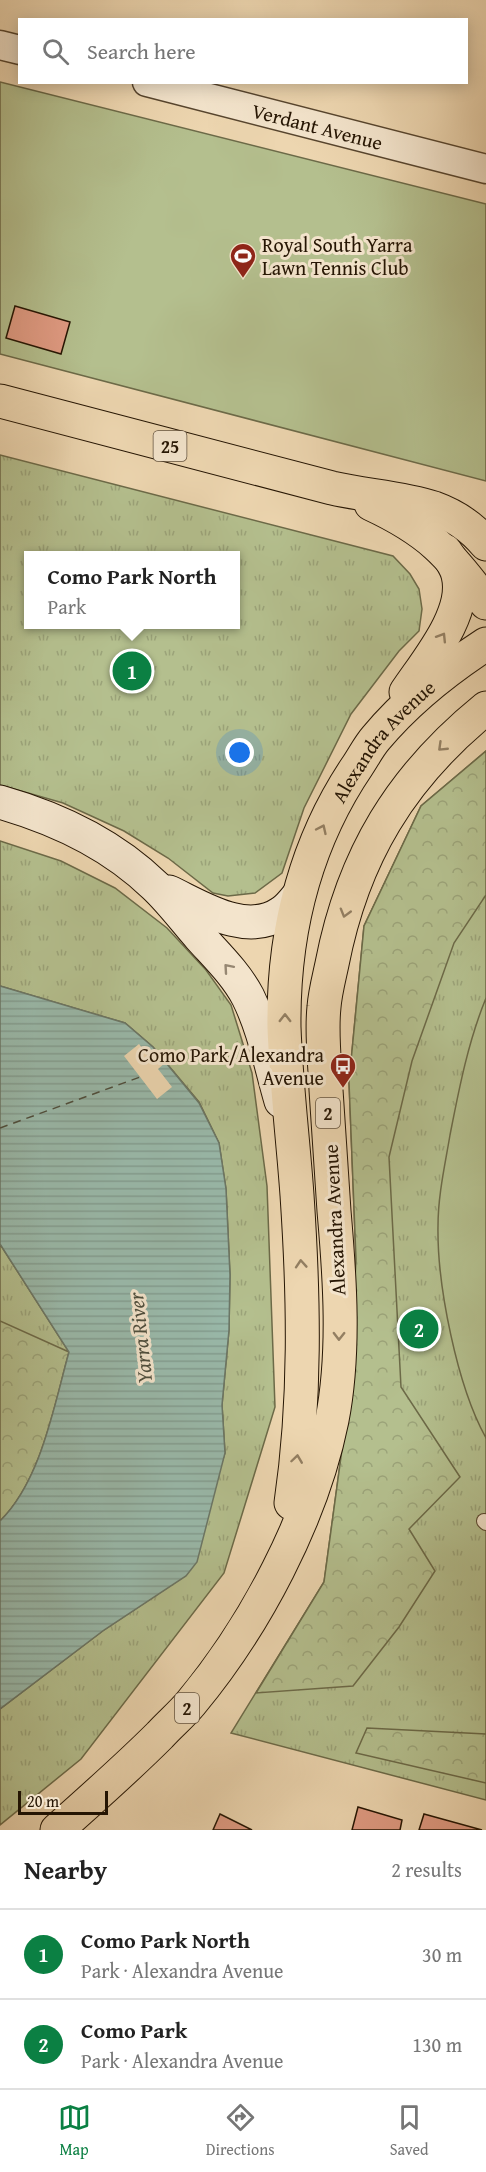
<!DOCTYPE html>
<html lang="en">
<head>
<meta charset="utf-8">
<style>
  :root { --surface:#fff; --page:#f2f2f2; --text:#222; --muted:#767676; --line:#e0e0e0; --accent:#0b8043 }
  body { margin:0; font-family:"Gentium Book Plus",serif; background:var(--page); color:var(--text) }
  .scale { position:absolute; left:18px; bottom:15px; width:90px; box-sizing:border-box; padding-left:6px; border:3px solid #251503; border-top:0; font-size:16px; line-height:21px; white-space:nowrap; color:#251503; -webkit-text-stroke:4px #f3e4cc; paint-order:stroke }
  .you { position:absolute; left:240px; top:753px; width:21px; height:21px; margin:-15px; border:4px solid #fff; border-radius:50%; background:#1a73e8; box-shadow:0 0 0 9px #1a73e833 }
  .badge { display:grid; place-items:center; width:39px; height:39px; border-radius:50%; background:var(--accent); color:#fff; font-size:20px; font-weight:700 }
  .pin { position:absolute; translate:-50% -50%; border:3px solid #fff; box-shadow:0 2px 6px #0006 }
  .popup { position:absolute; left:24px; top:551px; width:216px; height:78px; box-sizing:border-box; display:grid; place-content:center; border-radius:0px; background:var(--surface); filter:drop-shadow(0 2px 4px #0005); font-size:20px; white-space:nowrap; color:var(--muted) }
  .popup b { font-size:22px; color:var(--text) }
  .popup::after { content:''; position:absolute; left:50%; top:100%; margin-left:-12px; border:12px solid transparent; border-top-color:var(--surface) }
  .list { margin:0; padding:0; list-style:none }
  h2 { display:flex; justify-content:space-between; align-items:center; height:78px; margin:0; padding:0 24px; font-size:26px }
  h2 small { font-size:20px; font-weight:400; color:var(--muted) }
  .list li { display:grid; grid-template-columns:39px 1fr auto; gap:18px; align-items:center; box-sizing:border-box; height:90px; padding:0 24px; border-top:2px solid var(--line) }
  .list b { display:block; font-size:22px; white-space:nowrap }
  .list p { margin:0; font-size:20px; white-space:nowrap; color:var(--muted) }
  .list em { font-size:20px; font-style:normal; color:var(--muted) }
  .icon { flex:none; width:33px; height:33px; fill:none; stroke:currentColor; stroke-width:2; stroke-linecap:round; stroke-linejoin:round }
  .map { position:relative; flex:none; width:486px; height:1830px; overflow:hidden }
  .search { position:absolute; background:var(--surface); box-shadow:0 3px 15px #0003; left:18px; right:18px; top:18px; height:66px; display:flex; align-items:center; gap:15px; box-sizing:border-box; padding:0 21px; border-radius:0px; color:var(--muted); font-size:22px }
  .sheet { height:258px; background:var(--surface) }
  nav { display:flex; justify-content:space-around; align-items:center; box-sizing:border-box; height:84px; border-top:2px solid var(--line); background:var(--surface); font-size:16px; color:var(--muted) }
  nav a { display:grid; justify-items:center; gap:3px }
  nav .on { color:var(--accent) }
  .map>svg:first-child { display:block }
  .grass { fill:url(#grass-tufts); stroke:#6c6a48; stroke-width:1.5; fill-rule:evenodd }
  .forest { fill:url(#forest-crowns); stroke:#6c6a48; stroke-width:1.5 }
  .garden { fill:#b4bf8e; stroke:#6c6a48; stroke-width:1.5 }
  .water { fill:url(#water-rules); stroke:#6b7767; stroke-width:1.5 }
  .pier { fill:#edd6b0 }
  .lines { fill:none; stroke-linecap:round; stroke-linejoin:round }
  .ferry { stroke:#4e4e3d; stroke-width:1.5; stroke-dasharray:8 6; stroke-linecap:butt }
  .building { fill:#e09b83; stroke:#251503; stroke-width:1.5 }
  .lane-casing { stroke:#57452e; stroke-width:16 }
  .street-casing { stroke:#57452e; stroke-width:31 }
  .secondary-casing { stroke:#251503; stroke-width:35 }
  .primary-casing { stroke:#251503; stroke-width:35 }
  .lane { stroke:#f3e4cc; stroke-width:14 }
  .street { stroke:#f3e4cc; stroke-width:28 }
  .secondary { stroke:#f3e4cc; stroke-width:33 }
  .primary { stroke:#edd6b0; stroke-width:33 }
  .oneway { stroke:#937f62 }
  .oneway2 { stroke:#968772 }
  .labels { text-anchor:middle; dominant-baseline:central; stroke-width:6; stroke-linejoin:round; paint-order:stroke }
  .shield { fill:#f3e4cc; stroke:#63533f; stroke-width:1.5 }
  .shield-label { font-size:18px; font-weight:bold; fill:#251503 }
  .street-label { font-size:20px; fill:#251503; stroke:#f3e4cc }
  .poi-label { font-size:20px; fill:#251503; stroke:#f3e4cc; text-anchor:start }
  .water-label { font-size:21px; font-style:italic; fill:#4e4e3d; stroke:#f3e4cc }
</style>
</head>
<body>
<div class="map">
<svg width="486" height="1830" viewBox="0 0 486 1830">
  <defs>
    <pattern id="grass-tufts" width="24" height="20" patternUnits="userSpaceOnUse" patternTransform="scale(1.5)"><rect width="24" height="20" fill="#b4bf8e"/><path d="M3 7l-1-3M5 7V3M7 7l1-3M15 17l-1-3M17 17v-4M19 17l1-3" fill="none" stroke="#9ba379"/></pattern>
    <pattern id="forest-crowns" width="20" height="18" patternUnits="userSpaceOnUse" patternTransform="scale(1.5)"><rect width="20" height="18" fill="#b4bf8e"/><path d="M2 6a3 3 0 1 1 6 0M12 15a3 3 0 1 1 6 0" fill="none" stroke="#9ba379"/></pattern>
    <pattern id="water-rules" width="6" height="5" patternUnits="userSpaceOnUse" patternTransform="scale(1.5)"><rect width="6" height="5" fill="#99b9aa"/><path d="M0 2.5h6" fill="none" stroke="#849e91"/></pattern>
  </defs>
  <rect width="100%" height="100%" fill="#edd6b0"/>
  <filter id="stains"><feTurbulence type="fractalNoise" baseFrequency=".00333" numOctaves="4"/><feColorMatrix values="0 0 0 0 .2 0 0 0 0 .09 0 0 0 0 .02 0 0 0 .5 -.17"/></filter>
  <radialGradient id="worn" r=".72"><stop offset=".6" stop-color="#630" stop-opacity="0"/><stop offset="1" stop-color="#630" stop-opacity=".3"/></radialGradient>
  <path class="grass" d="M0,455L393,556L410,574L419,589L422,609L419,631L399,651L351,714L304,808L282,873L255,893L228,896L213,893L168,858L124,831L63,803L0,785ZM28,556H236V624H28Z
    M486,751V1800L231,1733L324,1582L349,1398L356,1259L349,1082L364,926L421,806Z
    M0,841L61,861L115,888L167,928L206,970L231,1005L252,1073L267,1186L275,1407L224,1573L81,1759L0,1825V1709L104,1630L185,1576L225,1453L222,1405L229,1330L230,1275L226,1189L219,1143L199,1102L153,1047L125,1023L0,986Z
    M0,1244L69,1352L0,1521Z"/>
  <path class="forest" d="M486,751V895L454,943L412,1061L389,1157L401,1387L460,1477L409,1529L435,1571L399,1627L353,1686L256,1693L324,1582L349,1398L356,1259L349,1082L364,926L421,806Z
    M0,1321L69,1352C54,1406 41,1481 0,1521Z
    M367,1728L486,1734V1783L356,1753Z"/>
  <path class="garden" d="M0,82L486,204V481L0,354Z
    M486,998V1438C457,1386 437,1285 438,1226C438,1195 445,1165 450,1135C459,1089 468,1042 486,998Z"/>
  <path class="water" d="M0,986L125,1023L153,1047L199,1103L219,1143L226,1189L230,1275L229,1330L222,1405L225,1453L197,1562L186,1576L104,1630L0,1709V1521C41,1481 54,1406 69,1352L0,1244Z"/>
  <path class="pier" d="M139,1044L154,1064L162,1058L166,1062L158,1069L172,1087L157,1099L124,1056Z"/>
  <g class="lines">
    <path class="ferry" d="M0,1128L140,1077"/>
  </g>
  <path class="building" d="M15,306L70,322L61,354L6,338Z
    M358,1807L402,1820L400,1830H352Z
    M220,1814L252,1830H213Z
    M424,1814L482,1830H419Z"/>
  <g class="lines">
    <g class="lane-casing">
      <path id="lane" d="M484,1521L486,1523"/>
    </g>
    <g class="street-casing">
      <g id="street">
        <path d="M0,45L20,50"/>
        <path id="s1" d="M147,82L486,169"/>
      </g>
    </g>
    <g class="secondary-casing">
      <path id="secondary" d="M0,802C56,818 112,844 155,886C171,901 185,920 200,937C217,956 236,974 248,997C264,1029 271,1067 281,1101
        M169,892C201,907 246,937 281,913C288,909 293,902 298,896"/>
    </g>
    <g class="primary-casing">
      <g id="primary">
        <path d="M0,401C111,430 221,459 332,488C366,496 401,497 434,508C456,516 472,527 486,544"/>
        <path d="M371,504C429,531 449,553 486,603"/>
        <path d="M406,692C426,662 468,613 458,575C456,566 450,558 445,551"/>
        <path id="s2" d="M291,1503C306,1400 304,1299 297,1195C293,1139 286,1083 284,1027C283,933 305,843 358,765C364,756 369,746 376,738C407,701 446,670 486,644"/>
        <path d="M57,1830C92,1799 127,1768 160,1735C170,1724 182,1714 191,1703C255,1626 312,1519 332,1420C345,1353 340,1279 334,1211C331,1171 329,1130 326,1090C325,1063 321,1034 324,1007C325,993 329,978 332,964C353,856 401,777 486,708"/>
      </g>
    </g>
    <use href="#lane" class="lane"/>
    <use href="#street" class="street"/>
    <use href="#secondary" class="secondary"/>
    <use href="#primary" class="primary"/>
  </g>
  <defs><path id="oneway-chevron" d="M-2-3.5L2.5 0L-2 3.5" fill="none" stroke-width="1.6" stroke-linecap="round" stroke-linejoin="round" transform="scale(1.5)"/></defs>
  <g class="oneway">
    <use href="#oneway-chevron" transform="translate(442 637) rotate(-58)"/>
    <use href="#oneway-chevron" transform="translate(442 747) rotate(136)"/>
    <use href="#oneway-chevron" transform="translate(322 829) rotate(-65)"/>
    <use href="#oneway-chevron" transform="translate(345 913) rotate(106)"/>
    <use href="#oneway-chevron" transform="translate(285 1018) rotate(-90)"/>
    <use href="#oneway-chevron" transform="translate(301 1264) rotate(-94)"/>
    <use href="#oneway-chevron" transform="translate(339 1336) rotate(91)"/>
    <use href="#oneway-chevron" transform="translate(297 1459) rotate(-82)"/>
  </g>
  <use class="oneway2" href="#oneway-chevron" transform="translate(228 968) rotate(-131)"/>
  <defs>
    <g id="stadium-pin" transform="scale(1.35)"><path d="M0 17L-7.5 6A9.5 9.5 0 1 1 7.5 6Z" fill="#8f2418" stroke="#f3e4cc"/><path d="M0-5a6.5 5 0 1 0 0 10a6.5 5 0 1 0 0-10ZM-3.5-1.8h7v3.6h-7Z" fill="#fff"/></g>
    <g id="bus-pin" transform="scale(1.35)"><path d="M0 17L-7.5 6A9.5 9.5 0 1 1 7.5 6Z" fill="#8f2418" stroke="#f3e4cc"/><path d="M-5-6H5V4H4V6H2V4H-2V6H-4V4H-5ZM-3.5-4V0h7V-4ZM-3.5 1.2v1.5H-2V1.2ZM2 1.2v1.5H3.5V1.2Z" fill="#fff"/></g>
  </defs>
  <g fill-rule="evenodd">
    <use href="#stadium-pin" x="243" y="256"/>
    <use href="#bus-pin" x="343" y="1066"/>
  </g>
  <g class="labels">
    <g class="shield">
      <rect x="153.5" y="431" width="33" height="30" rx="4.5"/>
      <rect x="316" y="1098" width="24" height="30" rx="4.5"/>
      <rect x="175" y="1693" width="24" height="30" rx="4.5"/>
    </g>
    <g class="shield-label">
      <text x="170" y="446">25</text>
      <text x="328" y="1113">2</text>
      <text x="187" y="1708">2</text>
    </g>
    <g class="street-label">
      <text stroke="none"><textPath href="#s1" startOffset="176">Verdant Avenue</textPath></text>
      <text stroke="none"><textPath href="#s2" startOffset="788">Alexandra Avenue</textPath></text>
      <text transform="translate(334 1220) rotate(-93)">Alexandra Avenue</text>
    </g>
    <g class="poi-label">
      <text x="262" y="244">Royal South Yarra<tspan x="262" dy="23">Lawn Tennis Club</tspan></text>
      <text x="324" y="1054" text-anchor="end">Como Park/Alexandra<tspan x="324" dy="23">Avenue</tspan></text>
    </g>
    <g class="water-label">
      <text transform="translate(140 1338) rotate(-96)">Yarra River</text>
    </g>
  </g>
  <rect width="100%" height="100%" filter="url(#stains)"/>
  <rect width="100%" height="100%" fill="url(#worn)"/>
</svg>
<div class="scale">20 m</div>
<div class="you"></div>
<div class="pin badge" style="left:132px;top:671px">1</div>
<div class="popup"><b>Como Park North</b>Park</div>
<div class="pin badge" style="left:419px;top:1329px">2</div>
<div class="search"><svg class="icon" aria-label="search" viewBox="0 0 24 24"><circle cx="10" cy="10" r="6"/><path d="M15 15l6 6"/></svg>Search here</div>
</div>
<section class="sheet">
<h2>Nearby<small>2 results</small></h2>
<ul class="list">
<li><span class="badge">1</span><div><b>Como Park North</b><p>Park · Alexandra Avenue</p></div><em>30 m</em></li>
<li><span class="badge">2</span><div><b>Como Park</b><p>Park · Alexandra Avenue</p></div><em>130 m</em></li>
</ul>
</section>
<nav>
<a class="on"><svg class="icon" aria-label="map" viewBox="0 0 24 24"><path d="M3 6l6-2 6 2 6-2v14l-6 2-6-2-6 2zM9 4v14M15 6v14"/></svg>Map</a>
<a><svg class="icon" aria-label="directions" viewBox="0 0 24 24"><path d="M12 3l9 9-9 9-9-9zM9 14v-3h6M13 9l2 2-2 2"/></svg>Directions</a>
<a><svg class="icon" aria-label="saved" viewBox="0 0 24 24"><path d="M7 4h10v16l-5-4-5 4z"/></svg>Saved</a>
</nav>
</body>
</html>
